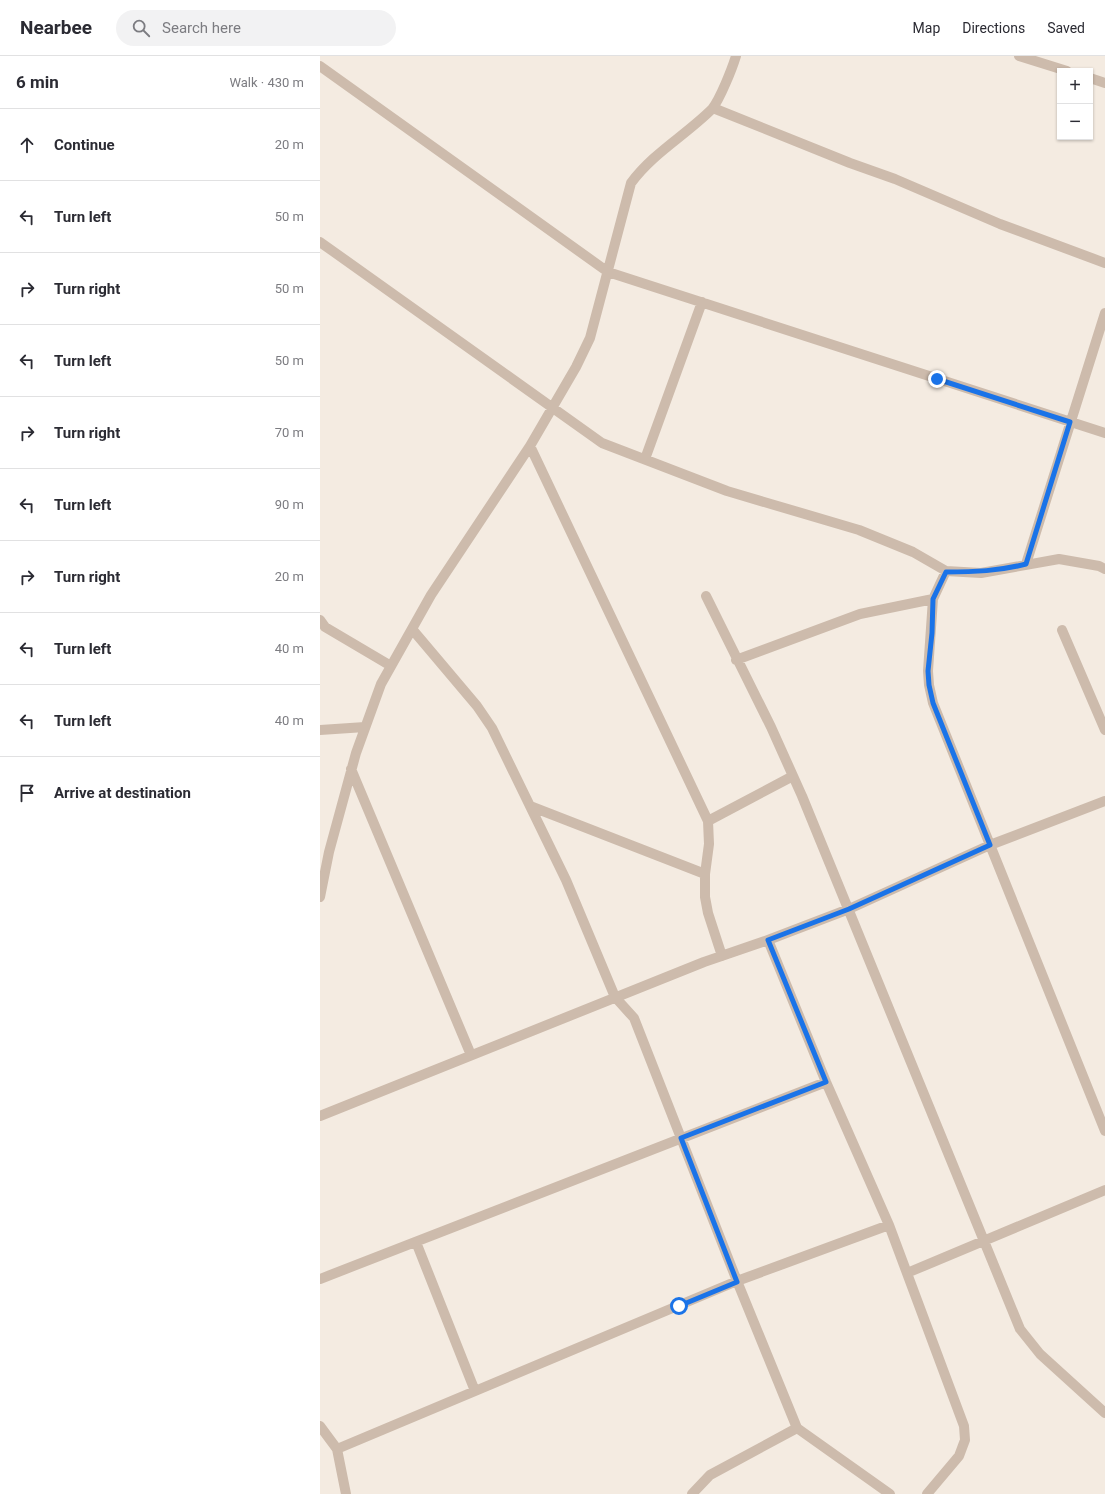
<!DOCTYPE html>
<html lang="en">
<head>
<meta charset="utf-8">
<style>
  :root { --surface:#fff; --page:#f2f2f3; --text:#2b2b33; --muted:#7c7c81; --line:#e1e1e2 }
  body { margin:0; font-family:Roboto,sans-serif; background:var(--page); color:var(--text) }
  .controls { position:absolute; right:12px; top:12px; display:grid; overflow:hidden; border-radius:0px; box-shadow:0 1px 3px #0004 }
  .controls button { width:36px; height:36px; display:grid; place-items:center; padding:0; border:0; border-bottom:1px solid var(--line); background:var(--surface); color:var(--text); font:20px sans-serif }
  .stop { position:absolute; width:12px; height:12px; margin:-9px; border:3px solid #1a73e8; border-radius:50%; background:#fff }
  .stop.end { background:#1a73e8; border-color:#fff; box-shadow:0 1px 4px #0008 }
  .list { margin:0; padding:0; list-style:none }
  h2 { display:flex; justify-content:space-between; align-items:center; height:52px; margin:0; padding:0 16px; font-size:17px }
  h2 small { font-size:13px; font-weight:400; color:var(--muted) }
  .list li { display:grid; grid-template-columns:26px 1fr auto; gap:12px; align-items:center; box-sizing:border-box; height:72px; padding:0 16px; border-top:1px solid var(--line) }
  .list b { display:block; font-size:15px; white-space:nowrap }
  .list em { font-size:13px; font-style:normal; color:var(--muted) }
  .icon { flex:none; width:22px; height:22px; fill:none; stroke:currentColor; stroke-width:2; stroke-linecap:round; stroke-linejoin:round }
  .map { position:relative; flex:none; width:785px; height:1438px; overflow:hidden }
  header { display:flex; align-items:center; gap:24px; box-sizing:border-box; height:56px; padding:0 20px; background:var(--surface); border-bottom:1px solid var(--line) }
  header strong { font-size:19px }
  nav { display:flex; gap:22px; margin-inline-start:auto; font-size:14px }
  .search { width:280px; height:36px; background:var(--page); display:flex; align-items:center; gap:10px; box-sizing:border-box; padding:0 14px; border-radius:22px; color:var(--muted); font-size:15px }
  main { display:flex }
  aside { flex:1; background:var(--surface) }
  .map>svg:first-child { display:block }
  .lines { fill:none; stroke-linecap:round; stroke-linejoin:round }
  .minor { stroke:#cdbbac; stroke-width:10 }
  .route { stroke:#1a73e8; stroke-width:5 }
</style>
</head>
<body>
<header>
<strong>Nearbee</strong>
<div class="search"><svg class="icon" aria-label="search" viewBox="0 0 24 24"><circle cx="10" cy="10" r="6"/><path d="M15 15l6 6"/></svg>Search here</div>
<nav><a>Map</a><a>Directions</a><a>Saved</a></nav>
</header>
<main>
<aside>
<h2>6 min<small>Walk · 430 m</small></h2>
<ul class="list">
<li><svg class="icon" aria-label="ahead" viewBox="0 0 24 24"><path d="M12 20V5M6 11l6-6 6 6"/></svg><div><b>Continue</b></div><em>20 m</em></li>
<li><svg class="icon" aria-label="left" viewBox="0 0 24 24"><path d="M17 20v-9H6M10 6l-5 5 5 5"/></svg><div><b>Turn left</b></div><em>50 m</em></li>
<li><svg class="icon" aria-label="right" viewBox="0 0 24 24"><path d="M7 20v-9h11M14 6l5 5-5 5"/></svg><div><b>Turn right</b></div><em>50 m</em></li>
<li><svg class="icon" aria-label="left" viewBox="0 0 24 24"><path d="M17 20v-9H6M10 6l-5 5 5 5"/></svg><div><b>Turn left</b></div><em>50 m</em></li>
<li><svg class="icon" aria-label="right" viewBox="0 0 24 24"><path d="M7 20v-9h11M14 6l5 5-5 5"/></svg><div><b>Turn right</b></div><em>70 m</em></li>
<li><svg class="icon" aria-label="left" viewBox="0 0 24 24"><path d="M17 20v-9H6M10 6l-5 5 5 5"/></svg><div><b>Turn left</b></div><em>90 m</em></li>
<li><svg class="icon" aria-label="right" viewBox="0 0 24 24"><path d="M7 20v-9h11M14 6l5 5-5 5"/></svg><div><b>Turn right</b></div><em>20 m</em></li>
<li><svg class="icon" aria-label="left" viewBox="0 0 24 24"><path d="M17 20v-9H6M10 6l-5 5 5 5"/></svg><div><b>Turn left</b></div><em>40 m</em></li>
<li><svg class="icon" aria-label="left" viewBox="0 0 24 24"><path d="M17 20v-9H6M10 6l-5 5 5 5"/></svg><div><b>Turn left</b></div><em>40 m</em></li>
<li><svg class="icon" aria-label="arrive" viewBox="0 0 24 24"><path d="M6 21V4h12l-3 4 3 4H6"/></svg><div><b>Arrive at destination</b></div></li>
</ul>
</aside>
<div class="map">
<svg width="785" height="1438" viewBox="0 0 785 1438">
  <rect width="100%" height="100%" fill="#f4ebe1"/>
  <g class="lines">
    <path class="minor" d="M699,0L747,15
      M0,10L288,216L785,377
      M770,22L785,27
      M393,52L530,107L575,123L680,168L785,207
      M0,186L282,387L407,435L539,474L593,496L626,515L661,517L739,503L779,510L785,513
      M210,390L388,765L389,788L385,818V841L388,857L402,900
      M325,403L382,246
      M706,508L785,257
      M626,515L613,543L608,615L609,629L613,647L785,1075
      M386,540L451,671L482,740L700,1273L720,1298L785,1357
      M0,564L5,571L71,610
      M92,573L157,650L172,672L246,824L295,941L314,962L417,1225L477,1372L570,1438
      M742,574L785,674
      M416,604L540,558L613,543
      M0,674L45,671
      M31,713L151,999
      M210,750L385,818
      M388,765L473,720
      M0,841L9,796L36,697L61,628L111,539L210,390L256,311L270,282L311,127C333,97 366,79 392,53C400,43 412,13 416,0
      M448,884L506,1026L569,1169L644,1370L645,1384L639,1400L607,1438
      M0,1060L384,906L448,884L529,853L670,789L785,745
      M96,1186L155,1335
      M587,1217L785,1134
      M0,1223L506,1026
      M0,1370L17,1393L26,1438
      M17,1393L417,1225L569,1169
      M372,1438L390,1419L477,1372"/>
  </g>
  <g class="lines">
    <path class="route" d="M359,1250L417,1226L361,1082L506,1026L448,884L529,853L670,789L613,647L609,629L608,615L612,577L613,543L626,516C654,516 679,515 706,508L750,366L617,323"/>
  </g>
</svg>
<div class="controls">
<button>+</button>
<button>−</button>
</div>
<div class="stop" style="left:359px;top:1250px"></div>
<div class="stop end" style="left:617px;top:323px"></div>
</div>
</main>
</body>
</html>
